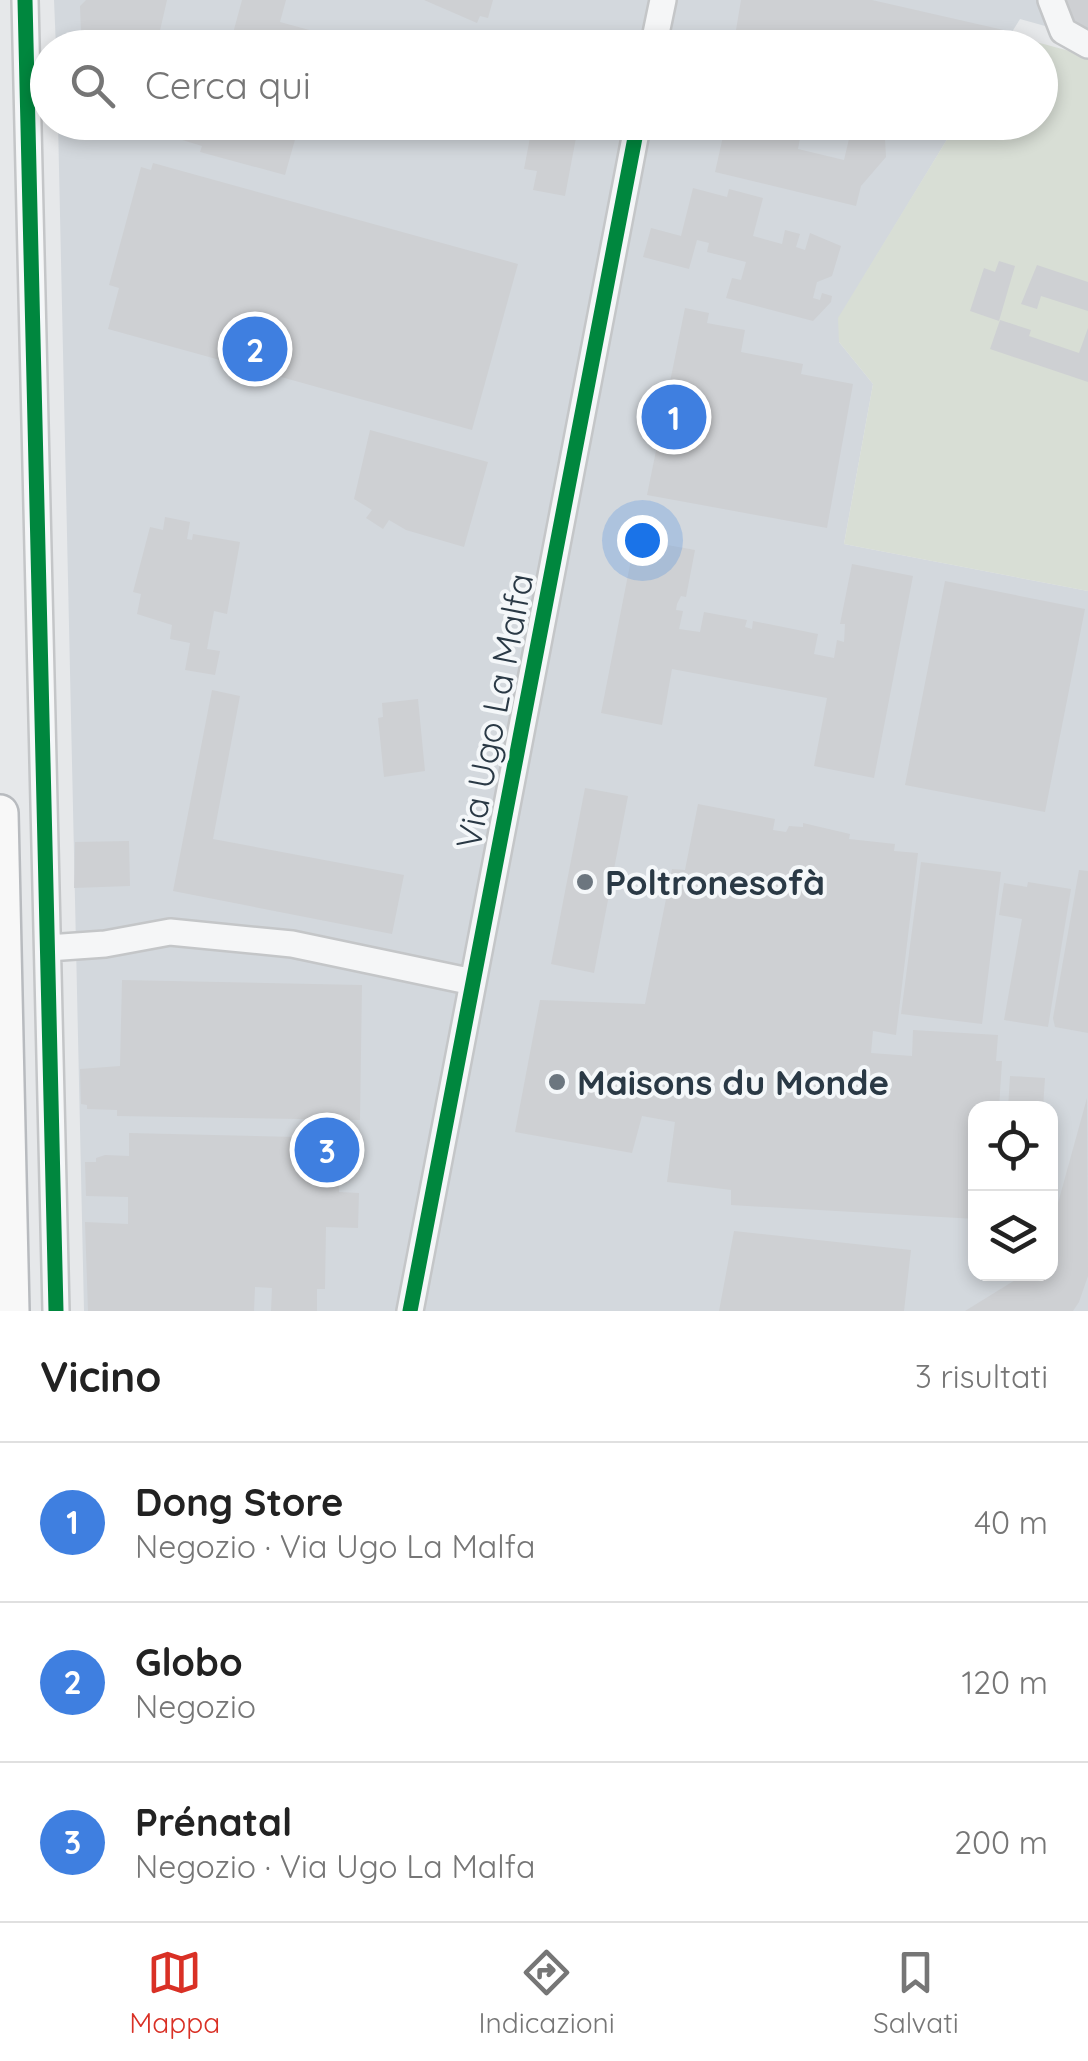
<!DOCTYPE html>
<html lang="it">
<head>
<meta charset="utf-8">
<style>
  :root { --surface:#fff; --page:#f6f6f6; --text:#222; --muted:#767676; --line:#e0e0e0; --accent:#d93025 }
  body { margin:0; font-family:Quicksand,sans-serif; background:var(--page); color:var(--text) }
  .controls { position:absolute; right:30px; bottom:30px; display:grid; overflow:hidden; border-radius:20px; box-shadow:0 5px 15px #0003 }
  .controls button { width:90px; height:90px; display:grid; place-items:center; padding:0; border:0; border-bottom:2px solid var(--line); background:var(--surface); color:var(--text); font:50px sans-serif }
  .you { position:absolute; left:642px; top:540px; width:35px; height:35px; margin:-25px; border:8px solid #fff; border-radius:50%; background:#1a73e8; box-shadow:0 0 0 15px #1a73e833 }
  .badge { display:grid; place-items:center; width:65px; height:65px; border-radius:50%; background:var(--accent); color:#fff; font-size:32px; font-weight:700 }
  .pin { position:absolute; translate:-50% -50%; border:5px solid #fff; box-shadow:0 2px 10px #0006 }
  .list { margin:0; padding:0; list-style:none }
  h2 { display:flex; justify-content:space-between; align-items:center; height:130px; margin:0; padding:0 40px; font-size:42px }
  h2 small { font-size:32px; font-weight:400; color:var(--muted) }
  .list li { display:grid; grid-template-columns:65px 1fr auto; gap:30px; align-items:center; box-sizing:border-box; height:160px; padding:0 40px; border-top:2px solid var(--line) }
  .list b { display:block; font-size:38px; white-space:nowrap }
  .list p { margin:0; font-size:32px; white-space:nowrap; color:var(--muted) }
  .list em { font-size:32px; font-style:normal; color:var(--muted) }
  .icon { flex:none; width:55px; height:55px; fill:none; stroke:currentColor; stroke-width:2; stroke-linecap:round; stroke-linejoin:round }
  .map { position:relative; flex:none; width:1088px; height:1311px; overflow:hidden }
  .search { position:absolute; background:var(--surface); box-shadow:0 5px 15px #0003; left:30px; right:30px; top:30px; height:110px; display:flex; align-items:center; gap:25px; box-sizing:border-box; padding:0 35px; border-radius:55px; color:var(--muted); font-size:38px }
  .sheet { height:610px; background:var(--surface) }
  nav { display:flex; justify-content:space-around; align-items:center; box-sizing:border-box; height:140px; border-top:2px solid var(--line); background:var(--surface); font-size:28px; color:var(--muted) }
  nav a { display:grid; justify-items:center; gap:5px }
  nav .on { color:var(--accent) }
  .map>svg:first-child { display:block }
  .built { fill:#d3d8dd; fill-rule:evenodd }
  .green { fill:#d8ded5 }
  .building { fill:#ced0d3 }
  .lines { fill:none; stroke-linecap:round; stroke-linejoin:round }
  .minor-casing { stroke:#c4c6c8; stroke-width:30 }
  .highway-casing { stroke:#b8bbbf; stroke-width:40 }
  .minor { stroke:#f5f6f7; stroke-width:25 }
  .highway { stroke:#f8f8f8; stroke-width:35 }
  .cycleway-casing { stroke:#f4f7f9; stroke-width:21 }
  .cycleway { stroke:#00873e; stroke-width:15 }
  .poi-dot { fill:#6c767f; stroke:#f4f7f9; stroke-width:4 }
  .labels { text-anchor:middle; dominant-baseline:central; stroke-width:8; stroke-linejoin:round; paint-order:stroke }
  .street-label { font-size:35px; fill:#2a3945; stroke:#f4f7f9 }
  .poi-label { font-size:35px; font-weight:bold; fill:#2a3945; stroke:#f4f7f9; text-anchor:start }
</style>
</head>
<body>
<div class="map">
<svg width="1088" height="1311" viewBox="0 0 1088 1311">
  <rect width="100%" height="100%" fill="#e6e8ea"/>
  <path class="built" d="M54,0H1088V38L1020,19L1002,48H56Z
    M58,123H957L839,318V342L873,384L844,544L1088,591V1311H84ZM976,1108H1050V1274H976Z"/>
  <path class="green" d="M1010,35L1088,56V591L844,544L873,384L839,342L838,318L957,123L1040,122V48L1002,47Z"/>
  <path class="building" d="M86,0H167L156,48H97L81,33L80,6Z
    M242,0H286L280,22L324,34L320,48H229Z
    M424,0H493L488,18L480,16L477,23Z
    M741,0H872L1008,31L996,48H733Z
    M1062,0H1088V36L1072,19Z
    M123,122H300L285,175L200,152L202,146Z
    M533,122H579L565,196L533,190L537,171L524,169Z
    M719,122H803L798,149L844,160L853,122H884L886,157L861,186L856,206L715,172L724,132L717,131Z
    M902,122H947L939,132Z
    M153,163L518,264L472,430L108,329L119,288L109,285L141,167L151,170Z
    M693,188L727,197L729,189L763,198L753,236L782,244L785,230L800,234L796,247L805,250L810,233L841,246L832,276L817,282L813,298L820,300L822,293L832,296L831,302L813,321L726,298L732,278L741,280L746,262L707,252L709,243L697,240L689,269L643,257L651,228L681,236Z
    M999,261L1015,266L999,321L970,311L984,268L995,272Z
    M1037,265L1088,282V311L1041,296L1037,309L1021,304Z
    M685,308L709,313L707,323L745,330L741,352L803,364L801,374L853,384L827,528L647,495Z
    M1000,320L1031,330L1029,336L1079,353L1088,328V382L990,349Z
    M370,430L488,462L464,547L406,530L389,520L383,529L366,518L372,510L354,499Z
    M165,517L190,522L187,539L192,540L193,534L240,542L227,614L214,611L207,649L220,651L215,675L185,670L190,643L170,639L172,625L137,614L141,594L133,592L150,527L163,530Z
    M635,539L695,550L686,597L681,596L677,604L676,610L683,611L679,629L700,632L704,612L747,620L745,627L752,629L753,621L818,634L814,654L834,658L837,640L844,642L845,624H840L852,564L913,576L874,778L814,766L827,698L672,669L662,725L601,713Z
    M945,581L1085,609L1045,812L905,785Z
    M212,690L240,696L213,839L404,875L392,934L173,891Z
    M418,699L425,771L384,777L378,718L383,717L382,703Z
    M585,788L628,796L594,973L551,964Z
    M698,804L775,819L773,830L786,832L789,826L803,827V823L850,834L849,839L895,844L894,851L918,853L896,1035L873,1031L871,1053L912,1056L913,1030L998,1035L996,1061H1002L999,1108H976V1219L731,1205V1190L667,1182L675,1122L642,1116L632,1153L515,1132L540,1000L645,1004L672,869L685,870Z
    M129,841L130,886L74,888L75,842Z
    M921,862L1001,872L982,1024L901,1014Z
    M1079,870L1088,871V1033L1055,1027L1053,1018Z
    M1028,882L1071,889L1048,1027L1004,1020L1022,919L999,915L1004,883L1027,887Z
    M122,980L362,985L360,1120L117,1116V1110L87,1109V1105L81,1104L80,1069L120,1066Z
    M1010,1076L1045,1078L1043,1108H1008Z
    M1087,1098L1088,1276L1079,1302L1073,1311H965L1025,1274H1050V1232Z
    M129,1133L340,1138L339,1192L359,1193L358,1228L326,1227L325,1289H317V1311H271L272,1288L255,1287L254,1311H88L85,1222L128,1224V1197L86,1196L85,1162H96V1158L105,1155L129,1156Z
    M734,1231L911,1250L904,1311H719Z"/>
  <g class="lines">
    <g class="minor-casing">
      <path id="minor" d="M25,0L56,1311
        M1051,0L1063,31L1088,45
        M653,48L663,0
        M48,948L105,944L170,932L292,944L473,982
        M410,1311L638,122"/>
    </g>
    <g class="highway-casing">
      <path id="highway" d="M0,813L11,1311"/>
    </g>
    <use href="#minor" class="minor"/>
    <use href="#highway" class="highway"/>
    <g class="cycleway-casing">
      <path id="cycleway" d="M25,0L56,1311
        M410,1311L638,122"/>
    </g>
    <use href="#cycleway" class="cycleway"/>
  </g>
  <g class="poi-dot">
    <circle cx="585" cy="882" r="10"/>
    <circle cx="557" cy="1082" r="10"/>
  </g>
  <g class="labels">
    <g class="street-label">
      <text transform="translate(494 711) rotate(-79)">Via Ugo La Malfa</text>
    </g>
    <g class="poi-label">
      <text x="605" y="882">Poltronesofà</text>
      <text x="577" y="1082">Maisons du Monde</text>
    </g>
  </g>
</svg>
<div class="controls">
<button><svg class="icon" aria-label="locate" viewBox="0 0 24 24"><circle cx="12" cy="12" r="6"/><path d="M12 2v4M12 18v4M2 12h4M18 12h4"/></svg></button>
<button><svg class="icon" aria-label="layers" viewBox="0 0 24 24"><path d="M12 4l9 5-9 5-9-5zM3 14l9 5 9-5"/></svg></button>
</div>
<div class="you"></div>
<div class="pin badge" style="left:674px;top:417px;background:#3f7fe0">1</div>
<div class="pin badge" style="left:255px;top:349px;background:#3f7fe0">2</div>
<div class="pin badge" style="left:327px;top:1150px;background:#3f7fe0">3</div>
<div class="search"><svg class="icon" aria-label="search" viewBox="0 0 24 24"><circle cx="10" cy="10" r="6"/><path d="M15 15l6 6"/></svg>Cerca qui</div>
</div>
<section class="sheet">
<h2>Vicino<small>3 risultati</small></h2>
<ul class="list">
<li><span class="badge" style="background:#3f7fe0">1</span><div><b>Dong Store</b><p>Negozio · Via Ugo La Malfa</p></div><em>40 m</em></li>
<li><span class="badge" style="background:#3f7fe0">2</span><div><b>Globo</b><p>Negozio</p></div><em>120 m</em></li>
<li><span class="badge" style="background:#3f7fe0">3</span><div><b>Prénatal</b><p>Negozio · Via Ugo La Malfa</p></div><em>200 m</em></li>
</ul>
</section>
<nav>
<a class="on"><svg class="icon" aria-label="map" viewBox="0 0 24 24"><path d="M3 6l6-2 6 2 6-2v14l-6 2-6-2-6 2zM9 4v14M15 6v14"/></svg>Mappa</a>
<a><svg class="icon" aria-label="directions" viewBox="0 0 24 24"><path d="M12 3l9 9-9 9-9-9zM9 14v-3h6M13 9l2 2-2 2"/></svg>Indicazioni</a>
<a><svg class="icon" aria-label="saved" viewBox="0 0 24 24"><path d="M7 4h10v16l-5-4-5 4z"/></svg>Salvati</a>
</nav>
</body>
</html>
